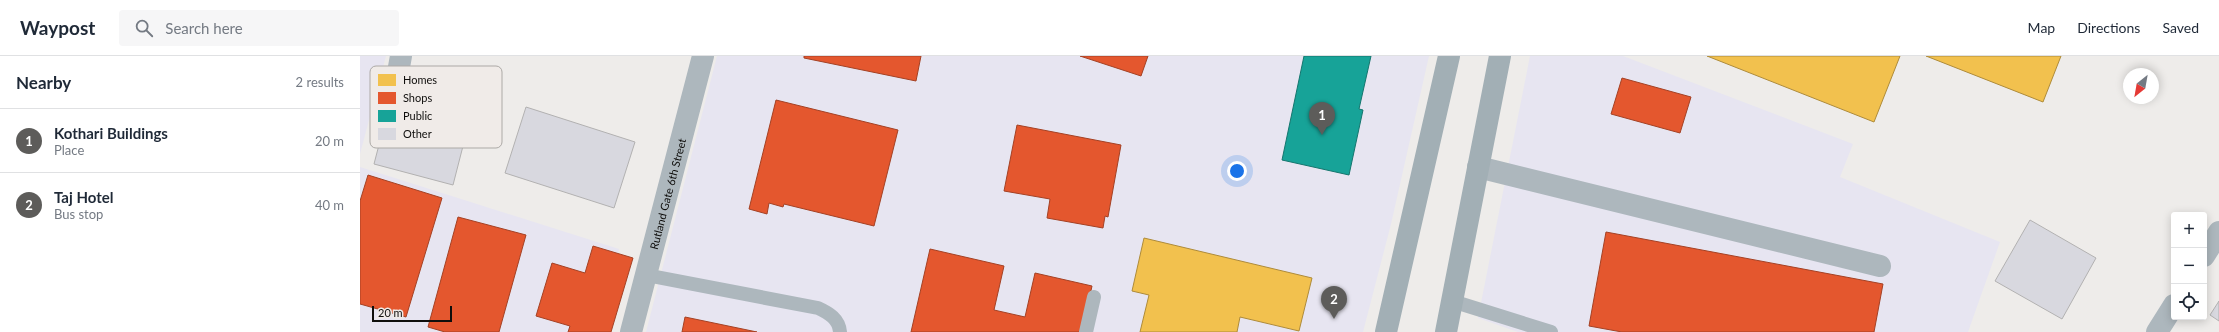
<!DOCTYPE html>
<html lang="en">
<head>
<meta charset="utf-8">
<style>
  :root { --surface:#fff; --page:#f6f6f7; --text:#1f2937; --muted:#747a83; --line:#e0e1e3; --accent:#5d5c5a }
  body { margin:0; font-family:Lato,sans-serif; background:var(--page); color:var(--text) }
  .controls { position:absolute; right:12px; bottom:12px; display:grid; overflow:hidden; border-radius:4px; box-shadow:0 2px 10px #0003 }
  .controls button { width:36px; height:36px; display:grid; place-items:center; padding:0; border:0; border-bottom:1px solid var(--line); background:var(--surface); color:var(--text); font:20px sans-serif }
  .compass { position:absolute; left:1763px; top:12px; width:36px; height:36px; border-radius:50%; background:var(--surface); box-shadow:0 2px 10px #0003; rotate:211deg }
  .scale { position:absolute; left:12px; bottom:10px; width:80px; box-sizing:border-box; padding-left:4px; border:2px solid #0f0e0c; border-top:0; font-size:11px; line-height:14px; white-space:nowrap; color:#0f0e0c; -webkit-text-stroke:3px #f0ebe8; paint-order:stroke }
  .you { position:absolute; left:877px; top:115px; width:14px; height:14px; margin:-10px; border:3px solid #fff; border-radius:50%; background:#1a73e8; box-shadow:0 0 0 6px #1a73e833 }
  .badge { display:grid; place-items:center; width:26px; height:26px; border-radius:50%; background:var(--accent); color:#fff; font-size:13px; font-weight:700 }
  .pin { position:absolute; translate:-50% -33px; filter:drop-shadow(0 1px 2px #0008) }
  .pin::after { content:''; position:absolute; top:21px; width:14px; height:12px; background:inherit; clip-path:polygon(0 0,100% 0,50% 100%) }
  .list { margin:0; padding:0; list-style:none }
  h2 { display:flex; justify-content:space-between; align-items:center; height:52px; margin:0; padding:0 16px; font-size:17px }
  h2 small { font-size:13px; font-weight:400; color:var(--muted) }
  .list li { display:grid; grid-template-columns:26px 1fr auto; gap:12px; align-items:center; box-sizing:border-box; height:64px; padding:0 16px; border-top:1px solid var(--line) }
  .list b { display:block; font-size:15px; white-space:nowrap }
  .list p { margin:0; font-size:13px; white-space:nowrap; color:var(--muted) }
  .list em { font-size:13px; font-style:normal; color:var(--muted) }
  .icon { flex:none; width:22px; height:22px; fill:none; stroke:currentColor; stroke-width:2; stroke-linecap:round; stroke-linejoin:round }
  .map { position:relative; flex:none; width:1859px; height:276px; overflow:hidden }
  header { display:flex; align-items:center; gap:24px; box-sizing:border-box; height:56px; padding:0 20px; background:var(--surface); border-bottom:1px solid var(--line) }
  header strong { font-size:19px }
  nav { display:flex; gap:22px; margin-inline-start:auto; font-size:14px }
  .search { width:280px; height:36px; background:var(--page); display:flex; align-items:center; gap:10px; box-sizing:border-box; padding:0 14px; border-radius:4px; color:var(--muted); font-size:15px }
  main { display:flex }
  aside { flex:1; background:var(--surface) }
  .map>svg:first-child { display:block }
  .commercial { fill:#e7e5f1 }
  .homes { fill:#f2c14e; stroke:#ae8b3a }
  .shops { fill:#e4572e; stroke:#a44124 }
  .public { fill:#17a398; stroke:#15766e }
  .building { fill:#d8d8df; stroke:#b2b1b1 }
  .lines { fill:none; stroke-linecap:round; stroke-linejoin:round }
  .service { stroke:#adb7bd; stroke-width:14 }
  .minor { stroke:#adb7bd; stroke-width:22 }
  .primary { stroke:#a2afb5; stroke-width:22 }
  .labels { text-anchor:middle; dominant-baseline:central; stroke-width:4; stroke-linejoin:round; paint-order:stroke }
  .street-label { font-size:11px; fill:#0f0e0c; stroke:#f0ebe8 }
  .key { fill:#f0ebe8; stroke:#aca9a6; stroke-width:1 }
  .key-label { font-size:11px; fill:#0f0e0c }
</style>
</head>
<body>
<header>
<strong>Waypost</strong>
<div class="search"><svg class="icon" aria-label="search" viewBox="0 0 24 24"><circle cx="10" cy="10" r="6"/><path d="M15 15l6 6"/></svg>Search here</div>
<nav><a>Map</a><a>Directions</a><a>Saved</a></nav>
</header>
<main>
<aside>
<h2>Nearby<small>2 results</small></h2>
<ul class="list">
<li><span class="badge">1</span><div><b>Kothari Buildings</b><p>Place</p></div><em>20 m</em></li>
<li><span class="badge">2</span><div><b>Taj Hotel</b><p>Bus stop</p></div><em>40 m</em></li>
</ul>
</aside>
<div class="map">
<svg width="1859" height="276" viewBox="0 0 1859 276">
  <rect width="100%" height="100%" fill="#eeecea"/>
  <path class="commercial" d="M0,0H26L0,98Z
    M357,0H1069L1031,168L1003,276H286Z
    M1170,0H1263L1493,88L1480,121L1640,186L1608,276H1158L1118,262Z
    M0,111L259,193L243,276H0Z"/>
  <path class="homes" d="M1347,0H1540L1514,66Z
    M1566,0H1701L1683,46Z
    M784,182L952,222L939,275L880,261L877,276H780L789,239L772,235Z"/>
  <path class="shops" d="M444,0H561L556,25L444,2Z
    M720,0H788L781,20Z
    M1262,22L1331,41L1320,77L1251,58Z
    M416,44L538,74L514,170L424,148L423,151L409,147L407,158L389,153Z
    M657,69L761,89L748,161L745,160L743,172L687,162L690,143L644,135Z
    M8,119L82,142L46,261L0,248V145Z
    M98,161L166,179L139,276H85L68,271Z
    M1246,176L1523,228L1514,276H1262L1229,270Z
    M233,190L273,202L251,276H208L210,270L176,260L192,207L225,217Z
    M570,193L644,210L634,254L665,261L675,217L732,230L722,276H551Z
    M325,261L397,276H322Z"/>
  <path class="public" d="M944,0H1011L999,53L1003,54L989,119L922,104Z"/>
  <path class="building" d="M34,31L113,51L93,129L14,108Z
    M166,51L275,86L254,152L145,117Z
    M1670,164L1736,202L1702,263L1635,225Z
    M1859,245V265L1850,259Z"/>
  <g class="lines">
    <path class="service" d="M286,219L458,252C469,257 479,263 480,276
      M1092,245L1191,276
      M726,276L734,241"/>
    <g class="minor">
      <path d="M39,11L41,0"/>
      <path d="M1118,111L1520,210"/>
      <path d="M1844,200L1859,176"/>
      <path id="s1" d="M271,276L343,0"/>
      <path d="M1797,276L1814,249"/>
    </g>
    <path class="primary" d="M1026,276L1089,0
      M1086,276L1140,0"/>
  </g>
  <g class="labels">
    <g class="street-label">
      <text stroke="none"><textPath href="#s1" startOffset="143">Rutland Gate 6th Street</textPath></text>
    </g>
  </g>
  <rect x="10" y="10" width="132" height="82" rx="6" class="key"/>
  <rect x="18" y="18" width="18" height="12" fill="#f2c14e"/>
  <rect x="18" y="36" width="18" height="12" fill="#e4572e"/>
  <rect x="18" y="54" width="18" height="12" fill="#17a398"/>
  <rect x="18" y="72" width="18" height="12" fill="#d8d8df"/>
  <g class="key-label">
    <text x="43" y="28">Homes</text>
    <text x="43" y="46">Shops</text>
    <text x="43" y="64">Public</text>
    <text x="43" y="82">Other</text>
  </g>
</svg>
<div class="controls">
<button>+</button>
<button>−</button>
<button><svg class="icon" aria-label="locate" viewBox="0 0 24 24"><circle cx="12" cy="12" r="6"/><path d="M12 2v4M12 18v4M2 12h4M18 12h4"/></svg></button>
</div>
<svg class="compass" viewBox="-18 -18 36 36"><path d="M0-13l5 13h-10z" fill="#e53935"/><path d="M0 13l5-13h-10z" fill="#747a83"/></svg>
<div class="scale">20 m</div>
<div class="you"></div>
<div class="pin badge" style="left:962px;top:79px">1</div>
<div class="pin badge" style="left:974px;top:263px">2</div>
</div>
</main>
</body>
</html>
